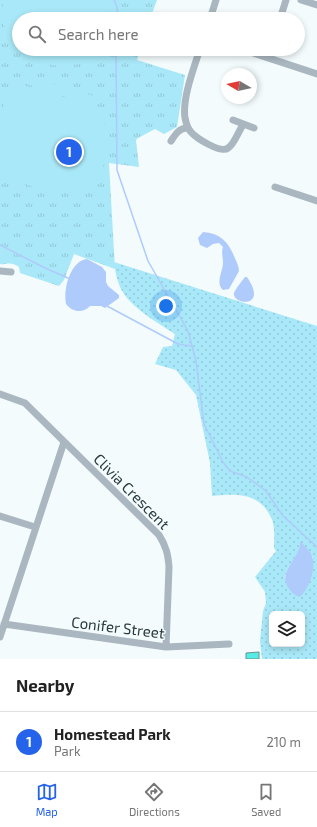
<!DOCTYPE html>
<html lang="en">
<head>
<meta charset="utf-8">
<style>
  :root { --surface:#fff; --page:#f2f2f2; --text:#222; --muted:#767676; --line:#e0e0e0; --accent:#2563eb }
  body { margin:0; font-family:"Exo 2",sans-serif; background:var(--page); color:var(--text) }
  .controls { position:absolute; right:12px; bottom:12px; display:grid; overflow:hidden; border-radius:6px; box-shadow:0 2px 6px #0003 }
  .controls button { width:36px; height:36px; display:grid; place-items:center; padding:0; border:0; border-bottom:1px solid var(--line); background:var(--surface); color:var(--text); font:20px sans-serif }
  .compass { position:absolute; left:221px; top:68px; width:36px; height:36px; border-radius:50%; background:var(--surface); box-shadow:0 2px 6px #0003; rotate:279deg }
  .you { position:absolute; left:166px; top:306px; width:14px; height:14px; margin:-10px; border:3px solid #fff; border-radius:50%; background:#1a73e8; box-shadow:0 0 0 6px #1a73e833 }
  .badge { display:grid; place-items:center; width:26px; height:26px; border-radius:50%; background:var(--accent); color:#fff; font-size:13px; font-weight:700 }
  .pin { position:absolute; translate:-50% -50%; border:2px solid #fff; box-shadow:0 1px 4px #0006 }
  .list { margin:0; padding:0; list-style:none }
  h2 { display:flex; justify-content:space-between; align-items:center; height:52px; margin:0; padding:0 16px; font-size:17px }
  h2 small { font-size:13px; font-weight:400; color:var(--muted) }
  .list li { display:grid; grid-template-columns:26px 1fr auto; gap:12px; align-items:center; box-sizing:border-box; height:60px; padding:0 16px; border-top:1px solid var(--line) }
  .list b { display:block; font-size:15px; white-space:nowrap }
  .list p { margin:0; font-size:13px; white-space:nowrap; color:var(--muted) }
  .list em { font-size:13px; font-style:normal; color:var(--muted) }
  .icon { flex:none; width:22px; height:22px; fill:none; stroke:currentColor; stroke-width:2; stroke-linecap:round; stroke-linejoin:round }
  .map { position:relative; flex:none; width:317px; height:659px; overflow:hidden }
  .search { position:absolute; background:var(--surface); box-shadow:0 2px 6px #0003; left:12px; right:12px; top:12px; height:44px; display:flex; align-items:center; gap:10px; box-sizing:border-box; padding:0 14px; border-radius:22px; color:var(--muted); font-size:15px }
  .sheet { height:112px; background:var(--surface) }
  nav { display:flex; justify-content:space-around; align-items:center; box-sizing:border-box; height:56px; border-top:1px solid var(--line); background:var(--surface); font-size:11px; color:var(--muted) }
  nav a { display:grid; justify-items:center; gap:2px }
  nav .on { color:var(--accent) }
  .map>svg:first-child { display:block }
  .grass { fill:url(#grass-dots); fill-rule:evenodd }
  .park { fill:url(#park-tufts) }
  .garden { fill:#a9e8f8 }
  .water { fill:#afcbfc }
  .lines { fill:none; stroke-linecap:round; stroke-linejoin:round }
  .stream { stroke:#afcbfc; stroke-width:1.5 }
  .building { fill:#56ece6; stroke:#69918e }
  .minor { stroke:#aab7c0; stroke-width:7 }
  .labels { text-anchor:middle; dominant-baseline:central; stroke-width:3; stroke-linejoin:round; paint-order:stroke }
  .street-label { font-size:15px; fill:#2a3a3e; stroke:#f3fbfd }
</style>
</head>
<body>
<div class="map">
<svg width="317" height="659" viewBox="0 0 317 659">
  <defs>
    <pattern id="grass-dots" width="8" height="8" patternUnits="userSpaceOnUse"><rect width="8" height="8" fill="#a9e8f8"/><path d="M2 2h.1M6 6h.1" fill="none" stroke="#92c8d6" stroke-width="1.8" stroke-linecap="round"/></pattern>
    <pattern id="park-tufts" width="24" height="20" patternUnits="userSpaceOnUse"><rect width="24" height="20" fill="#a9e8f8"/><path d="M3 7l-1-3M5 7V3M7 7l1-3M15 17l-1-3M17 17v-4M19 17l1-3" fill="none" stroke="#92c8d6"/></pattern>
  </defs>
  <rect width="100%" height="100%" fill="#f3fbfd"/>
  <path class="grass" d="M114,262L317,326V659H262L260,641L263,611L266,603L265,592L255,577L276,551L274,548C274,540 275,531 273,523C273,520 270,516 268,512C256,492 232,494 212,496L210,463L196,395L176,370L155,364L163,347L172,346L175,334C158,323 130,307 121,289C117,281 115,270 114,262ZM300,541L311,553L313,558L285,579C286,564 301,557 300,541ZM272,614H302V644H272Z"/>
  <path class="park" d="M0,0H157L150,19H19V49H140L137,60L185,75L177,127L164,134L155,129L138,138L136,140L139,167L109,163L115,269L74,254L64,280L59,286L20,273L19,267C10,261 8,265 0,264Z"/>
  <path class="garden" d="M3,0H105L107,4L110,19H19V49H101C95,55 89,60 81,63C62,70 27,63 14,47C3,34 2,16 3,0Z
    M29,76L93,96L90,105L27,84Z
    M26,86L92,108L103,116C105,135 109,163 98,180C97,183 94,184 91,186C67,202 23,185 0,172C0,153 0,114 6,98C10,90 19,87 26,86Z"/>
  <path class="water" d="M203,232C219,233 228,241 234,256C236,261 239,266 239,271L229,289L223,290C215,283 223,271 223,263C223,257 221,252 223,247L219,243L213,244L207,248L200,245L198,238Z
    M87,259L102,267L106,272V282L108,286L119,295V298L105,308L101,306H90C83,314 72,312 66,304C63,290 70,261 87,259Z
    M245,277H247C269,309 232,305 234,293C236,288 242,281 245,277Z
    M300,541C303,543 304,545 307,548C308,550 310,551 311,553C317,567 310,587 300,597C296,596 293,594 290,590C275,572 301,559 300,541Z"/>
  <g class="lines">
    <path class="stream" d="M114,0L117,7L118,19
      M116,49L117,170L148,261L188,331L196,361L204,424L223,462L230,471L247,477L266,491L283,516L317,547
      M0,245L43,267L70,279
      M107,306L178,344L191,346"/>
  </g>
  <path class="building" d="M259,652V659H246V653Z"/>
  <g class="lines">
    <path class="minor" d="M301,0L317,5
      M210,19L216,0
      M280,19L286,0
      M200,49C194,68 182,98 185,118C186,123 187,128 191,132C196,138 221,154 228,148C234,145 239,130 243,125
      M241,49L317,74
      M268,58L271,49
      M233,120L254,128
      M171,141C175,135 179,128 187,128
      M275,187L317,201
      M0,271L11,272
      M0,394L25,403L32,410L159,535C166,546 168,554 169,567L166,647
      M0,516L35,527
      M4,624L166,647L229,644
      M0,637L64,442"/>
  </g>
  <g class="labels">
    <g class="street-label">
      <text transform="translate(132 491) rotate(45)">Clivia Crescent</text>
      <text transform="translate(118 627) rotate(7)">Conifer Street</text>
    </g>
  </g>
</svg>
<div class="controls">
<button><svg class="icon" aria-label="layers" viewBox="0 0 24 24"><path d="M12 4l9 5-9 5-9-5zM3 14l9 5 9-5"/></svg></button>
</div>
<svg class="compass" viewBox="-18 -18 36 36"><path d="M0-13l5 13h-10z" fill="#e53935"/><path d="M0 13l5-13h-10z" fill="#767676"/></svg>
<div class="you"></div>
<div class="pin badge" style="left:69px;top:152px">1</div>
<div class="search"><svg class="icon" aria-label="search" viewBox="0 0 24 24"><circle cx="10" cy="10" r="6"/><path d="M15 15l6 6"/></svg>Search here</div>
</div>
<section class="sheet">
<h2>Nearby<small></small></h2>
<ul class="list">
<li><span class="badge">1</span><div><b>Homestead Park</b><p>Park</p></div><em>210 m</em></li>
</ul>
</section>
<nav>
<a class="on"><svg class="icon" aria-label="map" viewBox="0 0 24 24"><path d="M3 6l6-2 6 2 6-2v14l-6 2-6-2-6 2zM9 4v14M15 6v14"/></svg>Map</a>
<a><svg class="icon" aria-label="directions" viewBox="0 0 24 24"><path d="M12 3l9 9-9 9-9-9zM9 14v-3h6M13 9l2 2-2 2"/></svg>Directions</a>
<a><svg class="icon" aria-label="saved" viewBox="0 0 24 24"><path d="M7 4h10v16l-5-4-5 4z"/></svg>Saved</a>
</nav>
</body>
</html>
